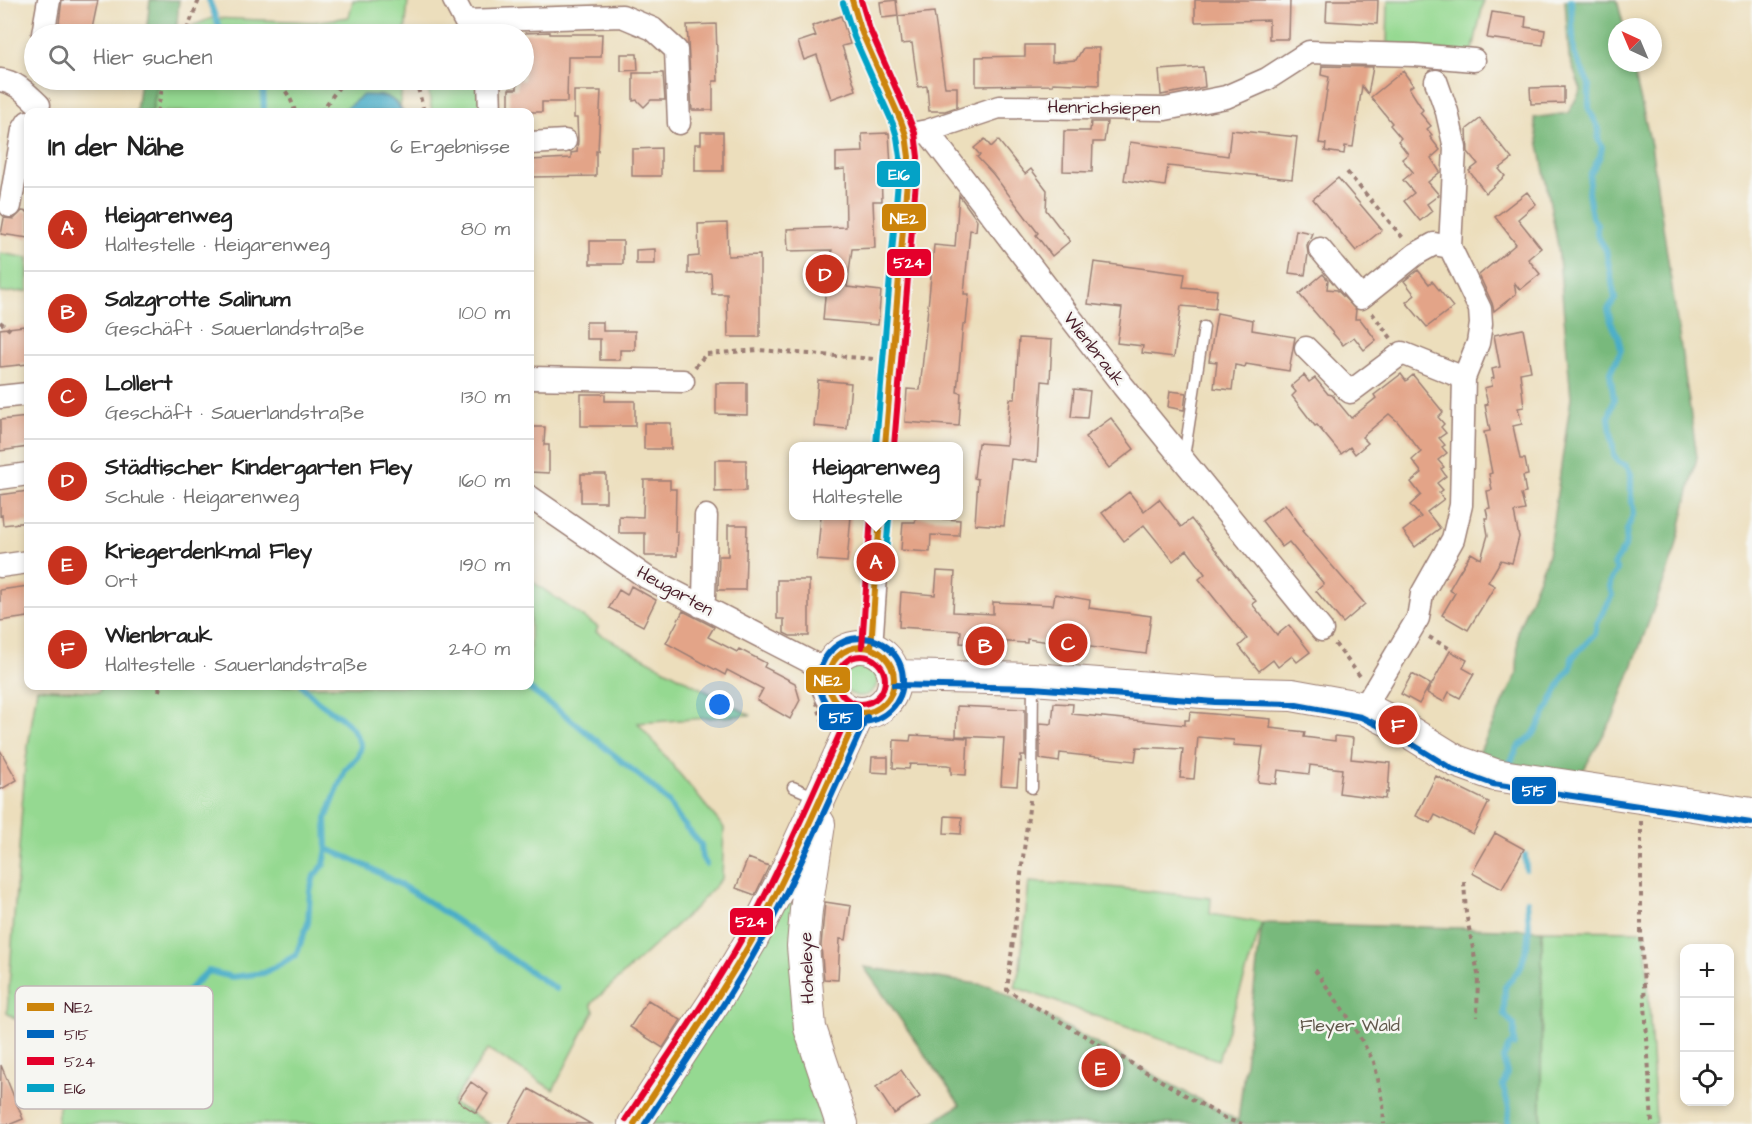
<!DOCTYPE html>
<html lang="de">
<head>
<meta charset="utf-8">
<style>
  :root { --surface:#fff; --page:#f6f6f6; --text:#222; --muted:#767676; --line:#e0e0e0; --accent:#c8321e }
  body { margin:0; font-family:"Architects Daughter",sans-serif; background:var(--page); color:var(--text) }
  .controls { position:absolute; right:18px; bottom:18px; display:grid; overflow:hidden; border-radius:12px; box-shadow:0 3px 9px #0003 }
  .controls button { width:54px; height:54px; display:grid; place-items:center; padding:0; border:0; border-bottom:2px solid var(--line); background:var(--surface); color:var(--text); font:30px sans-serif }
  .compass { position:absolute; left:1608px; top:18px; width:54px; height:54px; border-radius:50%; background:var(--surface); box-shadow:0 3px 9px #0003; rotate:316deg }
  .you { position:absolute; left:720px; top:705px; width:21px; height:21px; margin:-15px; border:4px solid #fff; border-radius:50%; background:#1a73e8; box-shadow:0 0 0 9px #1a73e833 }
  .badge { display:grid; place-items:center; width:39px; height:39px; border-radius:50%; background:var(--accent); color:#fff; font-size:20px; font-weight:700 }
  .pin { position:absolute; translate:-50% -50%; border:3px solid #fff; box-shadow:0 2px 6px #0006 }
  .popup { position:absolute; left:789px; top:442px; width:174px; height:78px; box-sizing:border-box; display:grid; place-content:center; border-radius:12px; background:var(--surface); filter:drop-shadow(0 2px 4px #0005); font-size:20px; white-space:nowrap; color:var(--muted) }
  .popup b { font-size:22px; color:var(--text) }
  .popup::after { content:''; position:absolute; left:50%; top:100%; margin-left:-12px; border:12px solid transparent; border-top-color:var(--surface) }
  .list { margin:0; padding:0; list-style:none }
  h2 { display:flex; justify-content:space-between; align-items:center; height:78px; margin:0; padding:0 24px; font-size:26px }
  h2 small { font-size:20px; font-weight:400; color:var(--muted) }
  .list li { display:grid; grid-template-columns:39px 1fr auto; gap:18px; align-items:center; box-sizing:border-box; height:84px; padding:0 24px; border-top:2px solid var(--line) }
  .list b { display:block; font-size:22px; white-space:nowrap }
  .list p { margin:0; font-size:20px; white-space:nowrap; color:var(--muted) }
  .list em { font-size:20px; font-style:normal; color:var(--muted) }
  .icon { flex:none; width:33px; height:33px; fill:none; stroke:currentColor; stroke-width:2; stroke-linecap:round; stroke-linejoin:round }
  .map { position:relative; flex:none; width:1752px; height:1124px; overflow:hidden }
  .search { position:absolute; background:var(--surface); box-shadow:0 3px 9px #0003; left:24px; top:24px; width:510px; height:66px; display:flex; align-items:center; gap:15px; box-sizing:border-box; padding:0 21px; border-radius:33px; color:var(--muted); font-size:22px }
  .panel { position:absolute; background:var(--surface); box-shadow:0 3px 9px #0003; left:24px; top:108px; width:510px; height:582px; border-radius:12px }
  .map>svg:first-child { display:block }
  .green { fill:#95d991; stroke:#707c5e; stroke-width:1.5 }
  .forest { fill:#78b97b; stroke:#616c53; stroke-width:1.5 }
  .water { fill:#49adc8; stroke:#4a667a; stroke-width:1.5 }
  .lines { fill:none; stroke-linecap:round; stroke-linejoin:round }
  .stream { stroke:#49adc8; stroke-width:6 }
  .building { fill:#e3a488 }
  .lane-casing { stroke:#9b7e74; stroke-width:13 }
  .street-casing { stroke:#9b7e74; stroke-width:25 }
  .secondary-casing { stroke:#9b7e74; stroke-width:34 }
  .path { stroke:#9b7e74; stroke-width:4; stroke-dasharray:4.5 4.5; stroke-linecap:butt }
  .lane { stroke:#fff; stroke-width:10 }
  .street { stroke:#fff; stroke-width:22 }
  .secondary { stroke:#fff; stroke-width:32 }
  .bus-1-casing { stroke:#f6f6f2; stroke-width:10 }
  .bus-2-casing { stroke:#f6f6f2; stroke-width:10 }
  .bus-3-casing { stroke:#f6f6f2; stroke-width:10 }
  .bus-4-casing { stroke:#f6f6f2; stroke-width:10 }
  .bus-1 { stroke:#cc840b; stroke-width:6 }
  .bus-2 { stroke:#0065bd; stroke-width:6 }
  .bus-3 { stroke:#e4002b; stroke-width:6 }
  .bus-4 { stroke:#04a2c6; stroke-width:6 }
  .labels { text-anchor:middle; dominant-baseline:central; stroke-width:5; stroke-linejoin:round; paint-order:stroke }
  .street-label { font-size:18px; fill:#4a1f2b; stroke:#f6f6f2 }
  .park-label { font-size:18px; fill:#60574a; stroke:#f6f6f2 }
  .key { fill:#f6f6f2; stroke:#c2b6b6; stroke-width:1.5 }
  .key-label { font-size:16px; fill:#4a1f2b }
  .line-badge { stroke:#f6f6f2; stroke-width:2 }
  .badge-label { font-size:16px; text-anchor:middle; font-weight:bold; fill:#fff }
</style>
</head>
<body>
<div class="map">
<svg width="1752" height="1124" viewBox="0 0 1752 1124">
  <rect width="100%" height="100%" fill="#f6f6f2"/>
  <filter id="ink" filterUnits="userSpaceOnUse"><feTurbulence type="fractalNoise" baseFrequency=".0167" numOctaves="2"/><feDisplacementMap in="SourceGraphic" scale="12" xChannelSelector="R" yChannelSelector="G"/><feConvolveMatrix kernelMatrix="1 2 1 2 8 2 1 2 1" color-interpolation-filters="sRGB"/></filter>
  <filter id="wash" filterUnits="userSpaceOnUse"><feTurbulence type="fractalNoise" baseFrequency=".008" numOctaves="4" result="noise"/><feDisplacementMap in="SourceGraphic" scale="24" xChannelSelector="R" yChannelSelector="G"/><feGaussianBlur stdDeviation="1.35" result="paint"/><feColorMatrix in="noise" values="0 0 0 0 0 0 0 0 0 0 0 0 0 0 0 0 0 1.4 0 .05"/><feComposite in="paint" operator="in"/></filter>
  <g filter="url(#wash)">
    <rect width="100%" height="100%" fill="#ecdebc"/>
    <path class="green" d="M353,0H408L405,34H176L177,32L212,18L314,22L349,17Z
      M1388,0H1484L1472,54L1387,45Z
      M158,80H402L400,112H152Z
      M432,80H482V112H432L429,94Z
      M0,253L28,258V291L0,293Z
      M530,580L598,627L596,632L750,715L638,723L724,828L722,878L696,907L591,1004L594,1011L553,1090L488,1049L452,1103L491,1124H57L63,1051L7,1013L25,766L37,688L99,692L101,686H530Z
      M842 678a18 18 0 1 1 36 0a18 18 0 1 1-36 0Z
      M803,871L801,1031L812,1092L823,1124H647Z
      M1029,882L1109,887L1211,898L1210,914L1262,923L1218,1060L1015,987L1020,967Z
      M1542,930L1645,931L1656,1124H1541Z"/>
    <path class="forest" d="M150,0H179L176,34H146Z
      M1565,0H1617L1624,27H1617V63H1632L1651,145L1697,457L1675,551L1614,716L1579,778L1477,757L1517,674L1518,630L1548,555L1571,398L1558,246L1534,118L1568,113L1581,90L1569,57Z
      M140,80H158L152,112H136Z
      M1262,923L1542,930L1541,1124H930L960,1105L864,967L991,986L1238,1121Z"/>
    <path class="water" d="M363,95C383,95 392,94 403,112H341Z"/>
    <g class="lines">
      <path class="stream" d="M209,0L219,27L228,34
        M263,80L264,112
        M525,686L569,718L652,786L669,803L679,819L701,845L702,857L706,864
        M1508,767L1518,747L1533,735L1544,716L1564,676L1571,668L1572,658L1595,634L1597,624L1612,595C1608,584 1610,579 1617,570L1614,564L1625,547L1627,530L1634,512L1631,496V474L1627,466L1618,462L1614,455L1609,417L1614,399L1610,373L1621,350L1618,336L1611,322L1608,309L1615,299L1606,250L1597,235V224L1592,217L1588,192L1590,175L1600,156L1602,147L1598,139L1599,129L1589,109V84L1574,53L1571,0
        M327,849C412,881 481,941 556,989
        M1525,855L1526,869
        M136,1030L169,1009L208,971L232,977L264,973L296,955L308,923L310,891L314,876L324,865L327,849L326,819L345,770L358,756L361,746C352,721 339,717 319,702C313,697 308,691 302,686
        M1508,1124L1509,1108L1503,1086L1507,1073L1503,1059L1509,1046L1514,1045V1025L1504,1014L1505,987L1521,967L1527,945L1529,927L1527,901"/>
    </g>
    <g id="blocks">
      <path class="building" d="M62,0H98L92,29L86,28L85,34L63,33L64,24L59,23Z
        M896,0L898,16L882,18L880,2Z
        M1195,0H1290L1289,39H1269V20L1195,22Z
        M1327,0H1378L1377,24L1326,21Z
        M934,12L945,87H957V107L945,111H929L927,86L918,87L912,43L901,44L898,16Z
        M1492,12L1526,17L1525,27L1545,30L1543,45L1487,38Z
        M841,16L850,44L842,46L856,90L831,99L817,55L804,60L798,42L816,36L812,26Z
        M716,24L718,81H713V110H692L687,25Z
        M550,32V34H602L601,57H568L567,102H542V112H509V89H517V80H524V34L525,33Z
        M1025,45H1052V62L1076,60L1083,48H1099V85L1053,83V85L976,86V57L1025,56Z
        M621,54H637L638,70L621,71Z
        M1322,66L1373,67L1368,94L1362,86L1353,147L1345,146L1344,154L1325,151L1326,144L1319,143L1329,77L1321,75Z
        M1203,67L1205,87L1161,95L1159,70Z
        M1403,71L1413,85L1409,88L1423,110L1420,113L1431,126L1427,129L1432,135L1430,137L1440,150L1431,158L1440,172L1428,182L1439,195L1427,204L1432,211L1420,221L1404,201L1414,193L1403,180L1413,172L1402,159L1408,154L1398,141L1401,138L1390,125L1392,123L1371,97Z
        M633,73H663L665,100H651L644,107L637,100L633,101Z
        M1564,87V103L1531,104L1530,88Z
        M574,91H601L598,151H596V176L530,177V160L571,158V153L577,152L578,141L577,118H574Z
        M1480,119L1512,159L1499,169L1505,176L1486,193L1469,171L1478,164L1468,152L1467,129Z
        M1091,122H1107L1104,142H1093L1092,172L1063,171L1064,131H1090Z
        M1231,130L1297,137L1292,179L1168,166L1165,186L1124,180L1130,142L1228,156Z
        M701,132H723V171H695V144H701Z
        M889,133L891,166L881,167L882,201H873L875,248L852,249L847,287L881,291L878,325L823,320L826,285L827,286L832,250L788,251L787,229L846,227L845,169L836,170V153L863,152L862,134Z
        M985,139L991,147L998,140L1025,174L1031,169L1047,190L1046,210L1070,241L1052,256L1036,235L1038,233L993,174L977,157L980,155L974,148Z
        M661,148V176H632V149Z
        M1338,178L1382,230L1356,251L1313,199Z
        M1527,192L1536,204L1518,219L1541,248L1528,259L1540,274L1520,290L1514,282L1516,294L1494,311L1492,303L1479,275L1516,244L1495,217Z
        M959,195L977,220L976,231L970,230L964,294H969L966,324H963L957,392L961,393L959,426L905,422L907,389L920,390L934,245L955,247Z
        M22,211L28,212V238L1,234L4,218L14,219Z
        M727,223L728,256L760,255V337H728L727,294H712L711,273L688,274V257L699,256L698,224Z
        M1296,230L1312,233L1307,245L1308,254L1305,275L1289,273Z
        M590,241H623V264H590Z
        M655,249V264H636V250Z
        M1094,262L1185,274L1183,287L1217,290L1215,309L1181,306L1174,357L1142,353L1143,346L1117,343L1122,308L1088,304Z
        M1418,270L1429,284L1432,281L1453,307L1427,327L1406,302L1415,295L1404,281Z
        M1323,274L1328,280L1327,289L1337,290L1356,310L1355,319H1360L1376,340L1364,350L1354,337L1343,345L1299,294Z
        M1217,313L1253,320L1252,330L1295,337L1289,371L1246,364L1245,367L1235,365L1232,390L1214,388L1217,362L1209,361Z
        M586,322H603V331H635V350H620V360H600V339H586Z
        M24,326V328L28,327V364L0,367V329Z
        M1523,329L1531,371L1520,373L1524,407L1518,408L1522,424L1513,426L1520,459H1525L1528,475L1523,476L1526,493L1521,494L1525,510L1514,512L1519,537L1512,563L1501,560L1488,582L1495,586L1468,630L1442,615L1455,593L1449,590L1458,574L1471,553L1481,559L1488,535L1485,518H1488L1486,509L1490,508L1487,491L1492,490L1489,474L1492,473L1484,432L1490,431L1485,405L1488,404L1484,388L1492,386L1491,379L1494,378L1492,369L1500,367L1494,335Z
        M1019,338L1052,340L1050,382L1042,381L1037,462L1011,459L1004,526L975,524L978,479L974,478L978,443L1006,445L1010,399H1015Z
        M1401,374L1406,381L1413,375L1443,412L1438,417L1444,424L1441,427L1446,433L1439,438L1445,445L1442,447L1447,453L1438,460L1444,467L1441,469L1446,476L1437,483L1443,490L1439,493L1444,499L1427,512L1440,528L1415,547L1403,531L1421,517L1410,505L1421,495L1411,482L1422,473L1412,460L1421,452L1397,421L1389,414L1362,437L1368,443L1355,454L1350,447L1341,454L1317,425L1315,426L1292,396L1296,392L1291,386L1304,375L1309,382L1315,378L1328,394L1332,395L1351,418L1376,398L1374,395Z
        M818,380L851,383L847,429L814,426Z
        M716,383H747V415L716,414Z
        M1074,389L1090,391L1087,418L1071,417Z
        M1170,391L1186,393L1184,410L1168,407Z
        M581,394H605V401H635V426H581Z
        M28,417V447L0,451V420Z
        M1111,418L1134,449L1109,468L1085,437Z
        M644,423H671V449H644Z
        M530,427H545L544,445H549V473L530,472Z
        M715,460H746V491L715,492Z
        M581,474H606V502H581Z
        M644,480H670V489H676L675,532H678L677,556H645V533H619V516L643,517Z
        M28,491V522L3,525L2,515L0,516V495Z
        M1129,492L1144,511L1159,499L1181,527L1191,519L1256,601L1252,604L1277,635L1289,625L1310,652L1297,662L1292,656L1278,667L1273,660L1259,671L1239,646L1247,639L1199,579L1205,574L1187,550L1173,561L1144,525L1124,541L1102,513Z
        M1285,504L1304,530L1302,531L1365,604L1343,623L1316,591L1324,584L1289,542L1282,547L1262,521Z
        M821,516H851L847,562L817,560Z
        M916,517L960,520L959,536L931,535L930,552L901,550L903,522H915Z
        M728,525H747L745,590H718L719,556H728Z
        M937,571L955,572L953,612L993,614V602L1053,605L1055,594L1090,600L1089,608L1151,616L1146,654L1027,639V643L993,641L992,645L960,643L961,631L899,627L901,592L935,595Z
        M777,580H809V636H790L784,633V619H777Z
        M28,586V617L0,621V590Z
        M631,586L656,600L643,626L609,608L619,590L627,595Z
        M683,611L714,627L708,637L737,652L739,649L766,663L764,667L795,683L800,700L790,719L757,700L763,689L727,670L725,675L666,643Z
        M1450,651L1467,660L1463,668L1474,674L1460,698L1449,692L1444,702L1427,693Z
        M1412,674L1430,684L1419,704L1401,694Z
        M1054,703L1073,704L1072,714L1185,725V720H1189L1190,712L1271,719L1270,728L1305,732L1304,737L1335,741V736L1353,738L1351,759L1390,763L1388,793L1386,792L1385,799L1339,793L1342,769L1310,765L1309,774L1278,770L1276,784L1258,782L1263,747L1233,745L1234,740L1198,737L1194,779L1180,778L1183,749L1137,747L1135,761L1060,753L1059,762L1040,759V723L1052,724Z
        M957,706L1025,709V756H1021V762L1019,761L1017,786L1001,785L1004,738L956,736Z
        M911,735L968,738L966,775L951,774V766L947,765L910,764L909,769L893,768L894,740L910,741Z
        M0,750L17,780L0,790Z
        M872,757H888V773L871,772Z
        M1436,776L1489,802L1473,834L1435,815L1431,823L1416,816Z
        M945,816L962,817L961,834L944,833Z
        M1495,833L1524,849L1502,889L1472,873Z
        M748,858L769,866L755,895L736,888Z
        M825,902L851,906L846,940L840,939L838,980L824,979L821,946Z
        M648,1000L681,1020L663,1048L630,1027Z
        M1,1065L23,1119L11,1124H0Z
        M901,1070L920,1097L894,1114L876,1087Z
        M471,1082L488,1094L476,1113L458,1101Z
        M529,1089L591,1124H509Z"/>
    </g>
  </g>
  <g filter="url(#ink)">
    <use href="#blocks" fill-opacity="0" stroke="#9b7e74" stroke-width="1.5"/>
    <g class="lines">
      <g class="lane-casing">
        <path id="lane" d="M1184,457L1204,327
          M793,787L816,797
          M1032,788L1033,680"/>
      </g>
      <g class="street-casing">
        <path id="street" d="M454,0L465,21L475,30
          M852,0L862,33L901,121L906,135L909,157L885,446
          M465,21L622,16L653,29L676,50L679,123
          M43,34L49,0
          M0,80C17,82 27,94 39,105
          M489,80L490,112
          M1436,81L1447,112L1455,148L1450,247
          M927,131L1123,386L1322,630
          M906,135L927,131L999,107L1165,109L1226,97L1267,79L1309,52L1415,55L1474,60
          M530,143L565,141
          M10,206L23,130L28,122
          M1320,249L1361,298L1416,254L1434,244L1450,247L1480,309L1481,324L1478,343L1464,378L1461,505L1453,539L1422,594L1418,618L1364,708
          M1306,348L1350,392L1402,353L1464,378
          M530,378L683,381
          M0,397L28,394
          M0,478L28,474
          M530,497L646,577L828,671
          M0,566L28,562
          M701,606L704,597L706,516
          M871,648L880,516"/>
      </g>
      <g class="secondary-casing">
        <path id="secondary" d="M828 680a33 33 0 1 1 66 0a33 33 0 1 1-66 0Z
          M894,676L1033,679L1216,693L1292,695L1364,708L1398,725L1456,761L1495,775L1752,814
          M819,824L806,910L803,946L810,1028L842,1124
          M634,1124L717,998L752,939L781,883L859,713"/>
      </g>
      <path class="path" d="M182,34L188,27
        M198,34L188,27L199,0
        M272,80C284,85 292,99 295,112
        M416,80L424,112
        M157,112L164,80
        M321,112L344,80
        M1347,172L1404,239
        M1372,313L1391,338
        M0,322L10,330
        M695,367L706,354L759,350L874,359
        M1429,637L1452,650
        M1335,644L1360,676
        M811,684L825,729
        M159,691L160,686
        M1030,800L1007,990L1226,1119L1242,1124
        M1641,821V935L1652,1124
        M1464,882L1466,913L1478,974L1477,1017
        M1315,970L1348,1017L1374,1062L1383,1101L1384,1124"/>
      <use href="#lane" class="lane"/>
      <use href="#street" class="street"/>
      <use href="#secondary" class="secondary"/>
      <g class="bus-1-casing">
        <path id="bus-1" d="M852,0L862,33L901,121L906,135L909,157L885,446
          M828 680a33 33 0 1 1 66 0a33 33 0 1 1-66 0Z
          M871,648L880,516
          M634,1124C674,1063 716,1003 752,940C792,867 824,789 859,713"/>
      </g>
      <g class="bus-2-casing">
        <path id="bus-2" d="M819 680a42 42 0 1 1 84 0a42 42 0 1 1-84 0Z
          M894,685L1033,688L1215,702L1291,704L1361,717L1394,733L1452,769L1493,784L1751,823
          M645,1124C684,1064 725,1006 760,943C800,870 832,793 867,717"/>
      </g>
      <g class="bus-3-casing">
        <path id="bus-3" d="M861,0L870,30L909,118L915,133L918,157L894,446
          M862,647L871,516
          M837 680a24 24 0 1 1 48 0a24 24 0 1 1-48 0Z
          M626,1119C666,1058 708,999 744,935C784,863 816,785 851,709"/>
      </g>
      <g class="bus-4-casing">
        <path id="bus-4" d="M843,3L854,37L893,124L897,137L900,157L876,445
          M885,563L889,517"/>
      </g>
      <use href="#bus-1" class="bus-1"/>
      <use href="#bus-2" class="bus-2"/>
      <use href="#bus-3" class="bus-3"/>
      <use href="#bus-4" class="bus-4"/>
    </g>
  </g>
  <g class="labels">
    <g class="street-label">
      <text transform="translate(1104 108) rotate(1)">Henrichsiepen</text>
      <text transform="translate(1094 349) rotate(52)">Wienbrauk</text>
      <text transform="translate(675 591) rotate(29)">Heugarten</text>
      <text transform="translate(807 968) rotate(-92)">Hoheleye</text>
    </g>
    <g class="park-label">
      <text x="1350" y="1025">Fleyer Wald</text>
    </g>
  </g>
  <rect x="15" y="986" width="198" height="123" rx="9" class="key"/>
  <rect x="27" y="1003" width="27" height="8" fill="#cc840b"/>
  <rect x="27" y="1030" width="27" height="8" fill="#0065bd"/>
  <rect x="27" y="1057" width="27" height="8" fill="#e4002b"/>
  <rect x="27" y="1084" width="27" height="8" fill="#04a2c6"/>
  <g class="key-label">
    <text x="64" y="1013">NE2</text>
    <text x="64" y="1040">515</text>
    <text x="64" y="1067">524</text>
    <text x="64" y="1094">E16</text>
  </g>
  <g class="line-badge">
    <rect x="876" y="160" width="45" height="28" rx="6" fill="#04a2c6"/>
    <rect x="881" y="203" width="46" height="29" rx="6" fill="#cc840b"/>
    <rect x="886" y="248" width="46" height="29" rx="6" fill="#e4002b"/>
    <rect x="805" y="666" width="46" height="28" rx="6" fill="#cc840b"/>
    <rect x="818" y="703" width="45" height="28" rx="6" fill="#0065bd"/>
    <rect x="1511" y="776" width="46" height="29" rx="6" fill="#0065bd"/>
    <rect x="729" y="907" width="45" height="29" rx="6" fill="#e4002b"/>
  </g>
  <g class="badge-label">
    <text x="899" y="180">E16</text>
    <text x="904" y="224">NE2</text>
    <text x="909" y="268">524</text>
    <text x="828" y="686">NE2</text>
    <text x="841" y="723">515</text>
    <text x="1534" y="796">515</text>
    <text x="751" y="927">524</text>
  </g>
</svg>
<div class="controls">
<button>+</button>
<button>−</button>
<button><svg class="icon" aria-label="locate" viewBox="0 0 24 24"><circle cx="12" cy="12" r="6"/><path d="M12 2v4M12 18v4M2 12h4M18 12h4"/></svg></button>
</div>
<svg class="compass" viewBox="-18 -18 36 36"><path d="M0-13l5 13h-10z" fill="#e53935"/><path d="M0 13l5-13h-10z" fill="#767676"/></svg>
<div class="you"></div>
<div class="pin badge" style="left:876px;top:562px">A</div>
<div class="popup"><b>Heigarenweg</b>Haltestelle</div>
<div class="pin badge" style="left:985px;top:646px">B</div>
<div class="pin badge" style="left:1068px;top:643px">C</div>
<div class="pin badge" style="left:825px;top:274px">D</div>
<div class="pin badge" style="left:1101px;top:1068px">E</div>
<div class="pin badge" style="left:1398px;top:725px">F</div>
<div class="search"><svg class="icon" aria-label="search" viewBox="0 0 24 24"><circle cx="10" cy="10" r="6"/><path d="M15 15l6 6"/></svg>Hier suchen</div>
<section class="panel">
<h2>In der Nähe<small>6 Ergebnisse</small></h2>
<ul class="list">
<li><span class="badge">A</span><div><b>Heigarenweg</b><p>Haltestelle · Heigarenweg</p></div><em>80 m</em></li>
<li><span class="badge">B</span><div><b>Salzgrotte Salinum</b><p>Geschäft · Sauerlandstraße</p></div><em>100 m</em></li>
<li><span class="badge">C</span><div><b>Lollert</b><p>Geschäft · Sauerlandstraße</p></div><em>130 m</em></li>
<li><span class="badge">D</span><div><b>Städtischer Kindergarten Fley</b><p>Schule · Heigarenweg</p></div><em>160 m</em></li>
<li><span class="badge">E</span><div><b>Kriegerdenkmal Fley</b><p>Ort</p></div><em>190 m</em></li>
<li><span class="badge">F</span><div><b>Wienbrauk</b><p>Haltestelle · Sauerlandstraße</p></div><em>240 m</em></li>
</ul>
</section>
</div>
</body>
</html>
